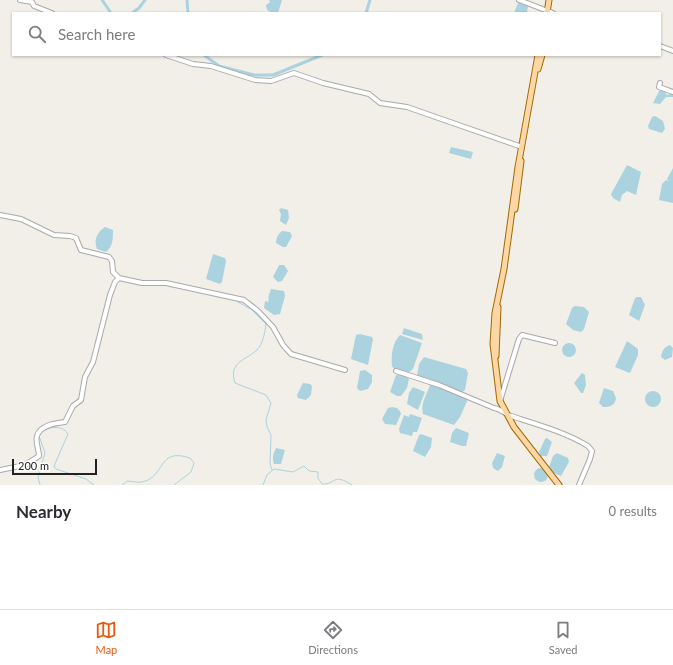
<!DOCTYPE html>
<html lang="en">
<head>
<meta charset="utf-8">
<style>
  :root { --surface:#fff; --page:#f2f2f3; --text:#2b2b33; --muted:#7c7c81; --line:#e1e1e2; --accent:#ea580c }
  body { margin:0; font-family:Lato,sans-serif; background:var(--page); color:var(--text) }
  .scale { position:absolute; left:12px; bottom:10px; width:85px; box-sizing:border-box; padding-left:4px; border:2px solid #222; border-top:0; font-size:11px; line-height:14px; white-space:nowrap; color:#222; -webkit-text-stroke:3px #fff; paint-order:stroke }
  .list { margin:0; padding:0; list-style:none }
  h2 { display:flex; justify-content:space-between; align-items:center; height:52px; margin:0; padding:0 16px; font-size:17px }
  h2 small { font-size:13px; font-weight:400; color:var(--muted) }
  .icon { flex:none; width:22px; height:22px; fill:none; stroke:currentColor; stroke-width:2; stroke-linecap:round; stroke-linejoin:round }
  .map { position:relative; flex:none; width:673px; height:485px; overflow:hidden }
  .search { position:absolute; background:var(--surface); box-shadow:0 1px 3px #0004; left:12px; right:12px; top:12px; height:44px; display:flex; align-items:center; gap:10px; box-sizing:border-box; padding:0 14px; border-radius:0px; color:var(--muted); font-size:15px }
  .sheet { height:124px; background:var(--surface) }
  nav { display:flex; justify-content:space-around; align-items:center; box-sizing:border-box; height:56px; border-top:1px solid var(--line); background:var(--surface); font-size:11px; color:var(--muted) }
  nav a { display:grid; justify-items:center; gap:2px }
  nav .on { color:var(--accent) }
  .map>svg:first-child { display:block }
  .water { fill:#aad3df }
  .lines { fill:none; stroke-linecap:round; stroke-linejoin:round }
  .stream { stroke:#aad3df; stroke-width:1 }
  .canal { stroke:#aad3df; stroke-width:3 }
  .minor-casing { stroke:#a9a9a9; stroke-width:6 }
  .major-casing { stroke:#a06b00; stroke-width:7 }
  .minor { stroke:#fff; stroke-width:4 }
  .major { stroke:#fcd6a4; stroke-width:5 }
</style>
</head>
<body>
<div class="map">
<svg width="673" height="485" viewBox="0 0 673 485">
  <rect width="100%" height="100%" fill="#f2efe9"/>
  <path class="water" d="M269,0H282L278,13H273L267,10L266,5L270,2Z
    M518,3L528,6L527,13H514Z
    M659,91H664L667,95L673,93V97H666L660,104L653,103Z
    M655,116L663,121L665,129L662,133L649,129L648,126L652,117Z
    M451,147L473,152L471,159L449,153Z
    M627,165L641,172L636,195L627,191L622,195L620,202L613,198L611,194Z
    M673,168V203L659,200L662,184L666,180L669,181L667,179Z
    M281,208L288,210L289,218L286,225L280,221L281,214L279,210Z
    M105,227L113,230C113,238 113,247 106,252L97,249C93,240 98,231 105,227Z
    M282,231L290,232L292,236L286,247H283L276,243C276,238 278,234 282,231Z
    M213,254L225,258L226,261L222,282L220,284L206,279Z
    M279,265H284L288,271L282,281L278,282L273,277Z
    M271,289L284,291L285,296L280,314L274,315L264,308L265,301L268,302L269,299L268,298Z
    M637,297H641L645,305L639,321L629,315L635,298Z
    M575,306L584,307L589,312L584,329L581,332L573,330L566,324L572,308Z
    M404,328L422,334L423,340L402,334Z
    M360,334L372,337L373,339L368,365L351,359L356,335Z
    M400,335L422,343L413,369L408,373L394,369L392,366C391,355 392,344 400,335Z
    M627,341L638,349V355L630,373L615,367Z
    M562 350a7 7 0 1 1 14 0a7 7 0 1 1-14 0Z
    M670,345L673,348L672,357L665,360L661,357C662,351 664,347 670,345Z
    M424,357L466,369L468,373L465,390L462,392L417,376L419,364Z
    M365,370L372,375V382L368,389L360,391L357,388L360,371Z
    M582,373L585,375L586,385L583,393H581L574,383Z
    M396,375H404L409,379L407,388L401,396H397L390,392Z
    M303,383L310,384L312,386L311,395L306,400L298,398L297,395Z
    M434,384L468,399L460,417L454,425L423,414C420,404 427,394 430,385Z
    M413,387L425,392L418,410L407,404L409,393Z
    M604,388L613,391L616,398C615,406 610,407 603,407L599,403Z
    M645 399a8 8 0 1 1 16 0a8 8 0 1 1-16 0Z
    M392,407L397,408L400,411L401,414L396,425L385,424L382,419L388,408Z
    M410,414L422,418L417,432H413L412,436L400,433L399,429L404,415L409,417Z
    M456,428L469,433L466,446H462L450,442L452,433Z
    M421,434L432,438L431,447L425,457L413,451L419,435Z
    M547,438L552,442L547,456H540L539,452L545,439Z
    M276,448L285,450L281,464H274C272,458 273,454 276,448Z
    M497,453L505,456L502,467L498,471L493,468L492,463Z
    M557,453L568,458L569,462L561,476L551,472L549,467L553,456Z
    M534 475a7 7 0 1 1 14 0a7 7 0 1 1-14 0Z"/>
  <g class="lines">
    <path class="stream" d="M238,302L252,310L266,324C265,332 263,344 257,350C246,360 228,362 235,383L266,395L271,403L266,420L267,427L271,435L270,464L272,470
      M44,430C53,426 63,426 68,434L54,466L56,469L86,479L94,485
      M39,436L45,453L38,477L40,485
      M122,485L127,481C132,481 138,483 142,482C166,477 157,447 190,458L194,463L191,472L174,485
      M263,485L267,475L274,469L293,472L304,466L309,471L318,472V478L322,484C336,485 332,472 352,485"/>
    <path class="canal" d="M102,0L111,13
      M187,0L188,13
      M132,13L139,8L145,0
      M366,13L370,0
      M204,55L219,66L254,75H273L322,55"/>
    <g class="minor-casing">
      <path id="minor" d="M20,0L32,2L34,6L52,13
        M519,0L553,13
        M660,46L673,51
        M166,55L193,64L211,66L255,80L271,81L294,73L323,83L369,94L380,103L407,107L522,147
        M660,83L659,87L673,92
        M0,215L21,219L54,235L70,236L76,238L81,250L109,257L112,261L113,272L119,278
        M396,371L439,385L494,408C501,409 505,414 511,416C536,424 565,432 588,446L592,451L590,459L579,485
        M500,401L519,339L522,335L555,343
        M0,470L25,465L39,456C39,450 35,441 37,436C40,425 56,423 65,422L73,406L81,400L85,377L93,362L110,295L115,282L119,278L142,283H166L244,300L258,311L273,327L283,345L291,354L345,370"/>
    </g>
    <g class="major-casing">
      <path id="major" d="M547,13L549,0
        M538,55L518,167L504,269L495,313L493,344L500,401L514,427L559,485
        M538,69L542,55
        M515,209L521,161
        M496,356L498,307"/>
    </g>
    <use href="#minor" class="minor"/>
    <use href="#major" class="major"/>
  </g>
</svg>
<div class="scale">200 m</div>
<div class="search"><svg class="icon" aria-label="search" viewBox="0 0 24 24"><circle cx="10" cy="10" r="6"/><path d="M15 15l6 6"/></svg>Search here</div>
</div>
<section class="sheet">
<h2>Nearby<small>0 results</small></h2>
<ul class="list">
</ul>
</section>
<nav>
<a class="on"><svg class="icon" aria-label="map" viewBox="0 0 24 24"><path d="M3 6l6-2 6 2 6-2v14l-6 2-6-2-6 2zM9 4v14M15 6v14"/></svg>Map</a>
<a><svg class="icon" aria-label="directions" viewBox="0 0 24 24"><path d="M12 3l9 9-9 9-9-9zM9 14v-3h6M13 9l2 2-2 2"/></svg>Directions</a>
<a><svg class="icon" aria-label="saved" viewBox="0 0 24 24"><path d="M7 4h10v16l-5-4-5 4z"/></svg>Saved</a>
</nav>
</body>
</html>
